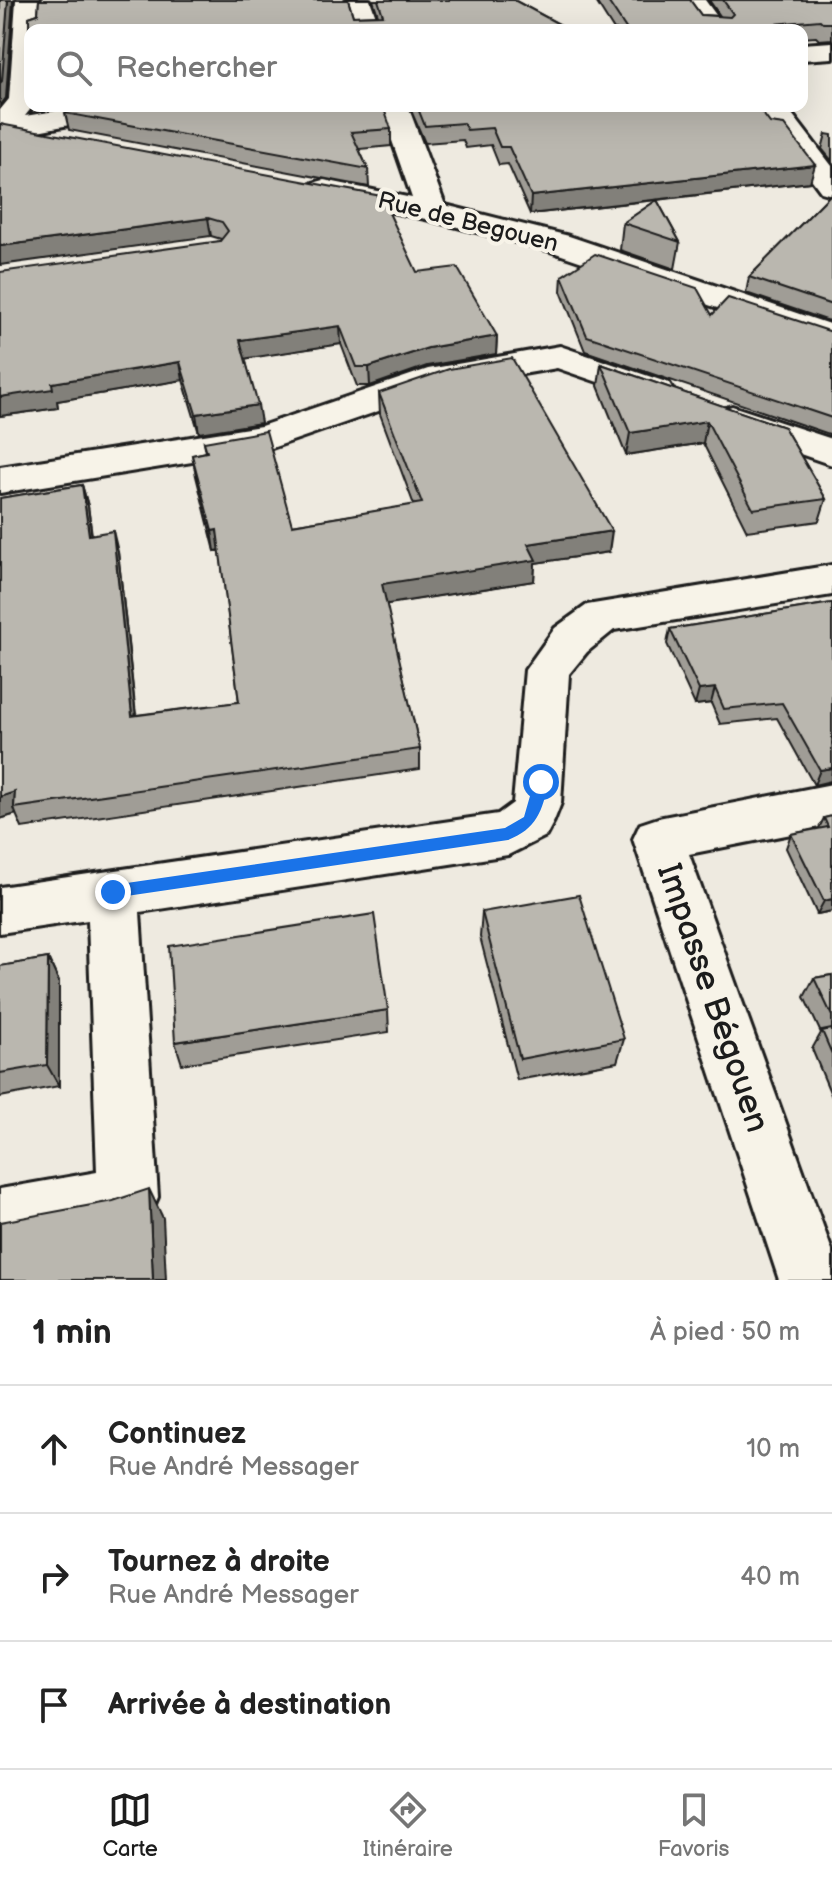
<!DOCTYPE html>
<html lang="fr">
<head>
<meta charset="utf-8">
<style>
  :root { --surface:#fff; --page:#f2f2f2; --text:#222; --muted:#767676; --line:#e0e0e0; --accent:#1c1c1c }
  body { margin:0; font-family:"Balsamiq Sans",sans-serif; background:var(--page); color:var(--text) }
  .stop { position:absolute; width:24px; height:24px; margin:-18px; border:6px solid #1a73e8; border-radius:50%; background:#fff }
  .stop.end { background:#1a73e8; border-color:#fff; box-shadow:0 2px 8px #0008 }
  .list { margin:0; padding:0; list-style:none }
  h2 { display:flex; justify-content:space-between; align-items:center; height:104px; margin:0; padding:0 32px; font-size:34px }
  h2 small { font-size:26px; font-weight:400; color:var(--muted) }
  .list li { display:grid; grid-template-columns:52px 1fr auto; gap:24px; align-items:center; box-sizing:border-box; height:128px; padding:0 32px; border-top:2px solid var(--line) }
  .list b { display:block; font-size:30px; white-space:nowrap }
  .list p { margin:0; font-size:26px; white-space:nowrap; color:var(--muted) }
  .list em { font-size:26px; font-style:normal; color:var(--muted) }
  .icon { flex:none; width:44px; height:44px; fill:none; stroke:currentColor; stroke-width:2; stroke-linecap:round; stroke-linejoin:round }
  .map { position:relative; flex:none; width:832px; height:1280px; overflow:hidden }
  .search { position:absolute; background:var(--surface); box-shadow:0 8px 32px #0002; left:24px; right:24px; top:24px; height:88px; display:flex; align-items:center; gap:20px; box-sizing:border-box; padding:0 28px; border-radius:16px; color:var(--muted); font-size:30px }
  .sheet { height:488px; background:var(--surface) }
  nav { display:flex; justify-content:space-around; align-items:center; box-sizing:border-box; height:112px; border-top:2px solid var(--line); background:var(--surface); font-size:22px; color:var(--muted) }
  nav a { display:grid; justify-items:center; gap:4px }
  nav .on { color:var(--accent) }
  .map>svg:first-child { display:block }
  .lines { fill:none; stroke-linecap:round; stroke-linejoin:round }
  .minor-casing { stroke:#1c1c1c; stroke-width:6 }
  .minor { fill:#f7f3e8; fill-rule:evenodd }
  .wall { fill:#a09d96; stroke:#1c1c1c; stroke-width:2 }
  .shaded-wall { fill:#82807a; stroke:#1c1c1c; stroke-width:2 }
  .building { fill:#bab7af; stroke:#1c1c1c; stroke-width:2 }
  .route { fill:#1a73e8 }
  .labels { text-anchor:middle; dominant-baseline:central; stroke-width:8; stroke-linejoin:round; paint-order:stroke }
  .far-street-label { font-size:24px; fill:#1c1c1c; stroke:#f7f3e8 }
  .near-street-label { font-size:34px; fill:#1c1c1c; stroke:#f7f3e8 }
</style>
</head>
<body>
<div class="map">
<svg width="832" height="1280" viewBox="0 0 832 1280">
  <rect width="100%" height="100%" fill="#eeeae0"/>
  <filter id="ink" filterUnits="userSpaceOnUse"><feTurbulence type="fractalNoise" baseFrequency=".0125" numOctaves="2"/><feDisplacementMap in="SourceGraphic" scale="16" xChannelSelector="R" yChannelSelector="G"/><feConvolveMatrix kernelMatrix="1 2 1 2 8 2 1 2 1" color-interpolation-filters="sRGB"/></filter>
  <g filter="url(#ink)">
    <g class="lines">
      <g class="minor-casing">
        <path id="minor" d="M16,0H40L39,30H30V106H33L25,116L86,106H193L189,112L179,114L80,123L0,138V110L9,99Z
          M346,0H370L381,30H355Z
          M680,0H705L727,30H701Z
          M832,42V58L802,60V44Z
          M380,106H408L445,205L569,236L832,325V347L547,250L430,220L313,195L309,189L313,183L324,180L412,198Z
          M757,106H786L832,166V195L821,192Z
          M560,346L669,383L674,391L669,399L656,402L557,368L448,387L266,450L0,493V467L261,426L428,369Z
          M732,406L832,439V465L719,426L713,418L719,410Z
          M832,565V595L614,630L587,652L569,674L561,803L554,821L546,836L508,855L140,912L158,1197L149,1218L128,1227L0,1251V1189L97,1172L88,920L0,933V887L498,814L513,803L525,670L555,628L587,605Z
          M832,784V826L689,854L832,1251V1280H779L633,839L640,824L658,818Z"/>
      </g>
      <use href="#minor" class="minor"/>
    </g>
    <path class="wall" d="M39,0H348L353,16L378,15L373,0H514L570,30H30V90L29,17L38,14Z
      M595,0H690L701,15L720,16L709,0H832V39L819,40L816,37L802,38V30H614Z
      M409,106H757L810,182L657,200L680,242L675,269L620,250L623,223L657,200L530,214L508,164L499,165L491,145L466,148L463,140L425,143Z
      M65,113L391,129V146L359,149L368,169L369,187L69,130Z
      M0,124L417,272L497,336L496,354L427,366L370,386H357L341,344L245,358L261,423L199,433L183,380L57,401L58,408L0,416L221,239L211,236Z
      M826,134L832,135V161L822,149Z
      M832,193V322L746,293L749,277Z
      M562,276L712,315L832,332V435L585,351L561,291Z
      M601,364L784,427L826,499L819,521L747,531L703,443L626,455L598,386Z
      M379,393L609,552L535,563L534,581L386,604L420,749V769L22,828L16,814L0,819V498L82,485L88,506L92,535L118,552L136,715L239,702L220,551H215L196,476L192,455L206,452L204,442L292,525L414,505L380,414Z
      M832,603V782L814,785L777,718L720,724L711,703L695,705L667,644L670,629Z
      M832,816V911L817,914L786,848L791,834L819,828L824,818Z
      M482,912L624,1039L617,1062L517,1080L480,937Z
      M48,958L59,982V1086L0,1097V966Z
      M832,975V1097L812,1049L821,1033L804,997L814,978Z
      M388,1010L389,1032L182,1064L175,1042Z"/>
    <path class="shaded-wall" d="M8,0H13L6,98L0,106V83Z
      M30,95V106H69L32,113L28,96Z
      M815,165L810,182L530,214L531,196Z
      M208,218L211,236L0,265V246Z
      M340,326L341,344L243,359L240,340Z
      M497,336L496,354L427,366L370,386L369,367L428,348Z
      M180,362L183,380L57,401L58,408L0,416V397L52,383Z
      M258,405L261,423L199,433L196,414Z
      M707,421L703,443L626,455L630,433Z
      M82,485L88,506L94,556L89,535Z
      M217,530L221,550L215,551L212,531Z
      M113,531L118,552L138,736L132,716Z
      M612,531L609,552L535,563L534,581L382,605V584L528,544Z
      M715,688L711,703L695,705L699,690Z
      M832,768L831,781L814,785L820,770Z
      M15,792L14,808L16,814L0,819V797Z
      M832,899V911L817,914L824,901Z
      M48,958L59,982V1086L47,1065Z
      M149,1189L163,1218L166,1280H153Z"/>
    <path class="building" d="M0,0H8L2,81L0,83Z
      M39,0H348L353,16L383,15L378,0H514L570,30H30V87L29,17L38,14Z
      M607,0H690L701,15L730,17L733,14L723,0H832V23H823L820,20L701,30H627Z
      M123,106H383L391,129L351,132L368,169L65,113Z
      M417,106H757L770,123L784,125L815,165L531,196L509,147H500L492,128L467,130L463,123L425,126Z
      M0,124L381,196L417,272L457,267L497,336L428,348L369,367H356L340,326L240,340L258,405L196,414L180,362L52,383L53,389L0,397V272L220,241L228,231L222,222L208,218L0,246Z
      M832,193V305L749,277Z
      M657,200L680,242L623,223Z
      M595,254L697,288L712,315L728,298L832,332V418L587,336L562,276Z
      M512,358L612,531L528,544L536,560L382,584L420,749L14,808L15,792L0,797V498L82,485L89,535L113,531L132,716L239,702L217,530L212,531L192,455L207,452L204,442L266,431L292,525L422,503L379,393L449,369Z
      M601,364L784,427L826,499L753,509L707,421L630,433Z
      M832,603V768L820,770L782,703L724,709L715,688L699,690L670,629Z
      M832,816V899L824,901L791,834L828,827L824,818Z
      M579,895L624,1039L520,1059L482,912Z
      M374,914L388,1010L175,1042L169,946Z
      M48,958L47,1065L0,1073V966Z
      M832,975V1016L814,978Z
      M832,1029V1054L822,1031Z
      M149,1189L153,1280H0V1222L113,1201Z"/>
  </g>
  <path class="route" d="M541,776L548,782C543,811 536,829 508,840L113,898L105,892L113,885L505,828L524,817L534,782Z"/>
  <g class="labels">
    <g class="far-street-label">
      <text transform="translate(468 222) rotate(14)">Rue de Begouen</text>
    </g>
    <g class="near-street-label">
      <text transform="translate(713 998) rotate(71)">Impasse Bégouen</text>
    </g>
  </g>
</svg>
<div class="stop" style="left:541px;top:782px"></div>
<div class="stop end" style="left:113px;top:892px"></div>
<div class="search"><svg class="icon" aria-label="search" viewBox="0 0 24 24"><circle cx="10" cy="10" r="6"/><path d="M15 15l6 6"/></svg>Rechercher</div>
</div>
<section class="sheet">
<h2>1 min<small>À pied · 50 m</small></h2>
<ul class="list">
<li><svg class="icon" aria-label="ahead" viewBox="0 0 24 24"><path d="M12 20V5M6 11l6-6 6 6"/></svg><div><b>Continuez</b><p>Rue André Messager</p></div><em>10 m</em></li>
<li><svg class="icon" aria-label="right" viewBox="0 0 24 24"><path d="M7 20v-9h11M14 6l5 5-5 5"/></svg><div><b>Tournez à droite</b><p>Rue André Messager</p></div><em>40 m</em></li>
<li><svg class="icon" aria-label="arrive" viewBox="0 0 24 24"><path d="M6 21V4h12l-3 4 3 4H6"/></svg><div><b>Arrivée à destination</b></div></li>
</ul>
</section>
<nav>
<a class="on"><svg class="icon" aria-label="map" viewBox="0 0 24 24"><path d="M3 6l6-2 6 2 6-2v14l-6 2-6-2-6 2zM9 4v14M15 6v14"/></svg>Carte</a>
<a><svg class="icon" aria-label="directions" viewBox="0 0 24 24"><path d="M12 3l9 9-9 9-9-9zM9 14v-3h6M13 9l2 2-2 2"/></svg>Itinéraire</a>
<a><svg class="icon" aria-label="saved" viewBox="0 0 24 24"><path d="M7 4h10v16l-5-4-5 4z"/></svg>Favoris</a>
</nav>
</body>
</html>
